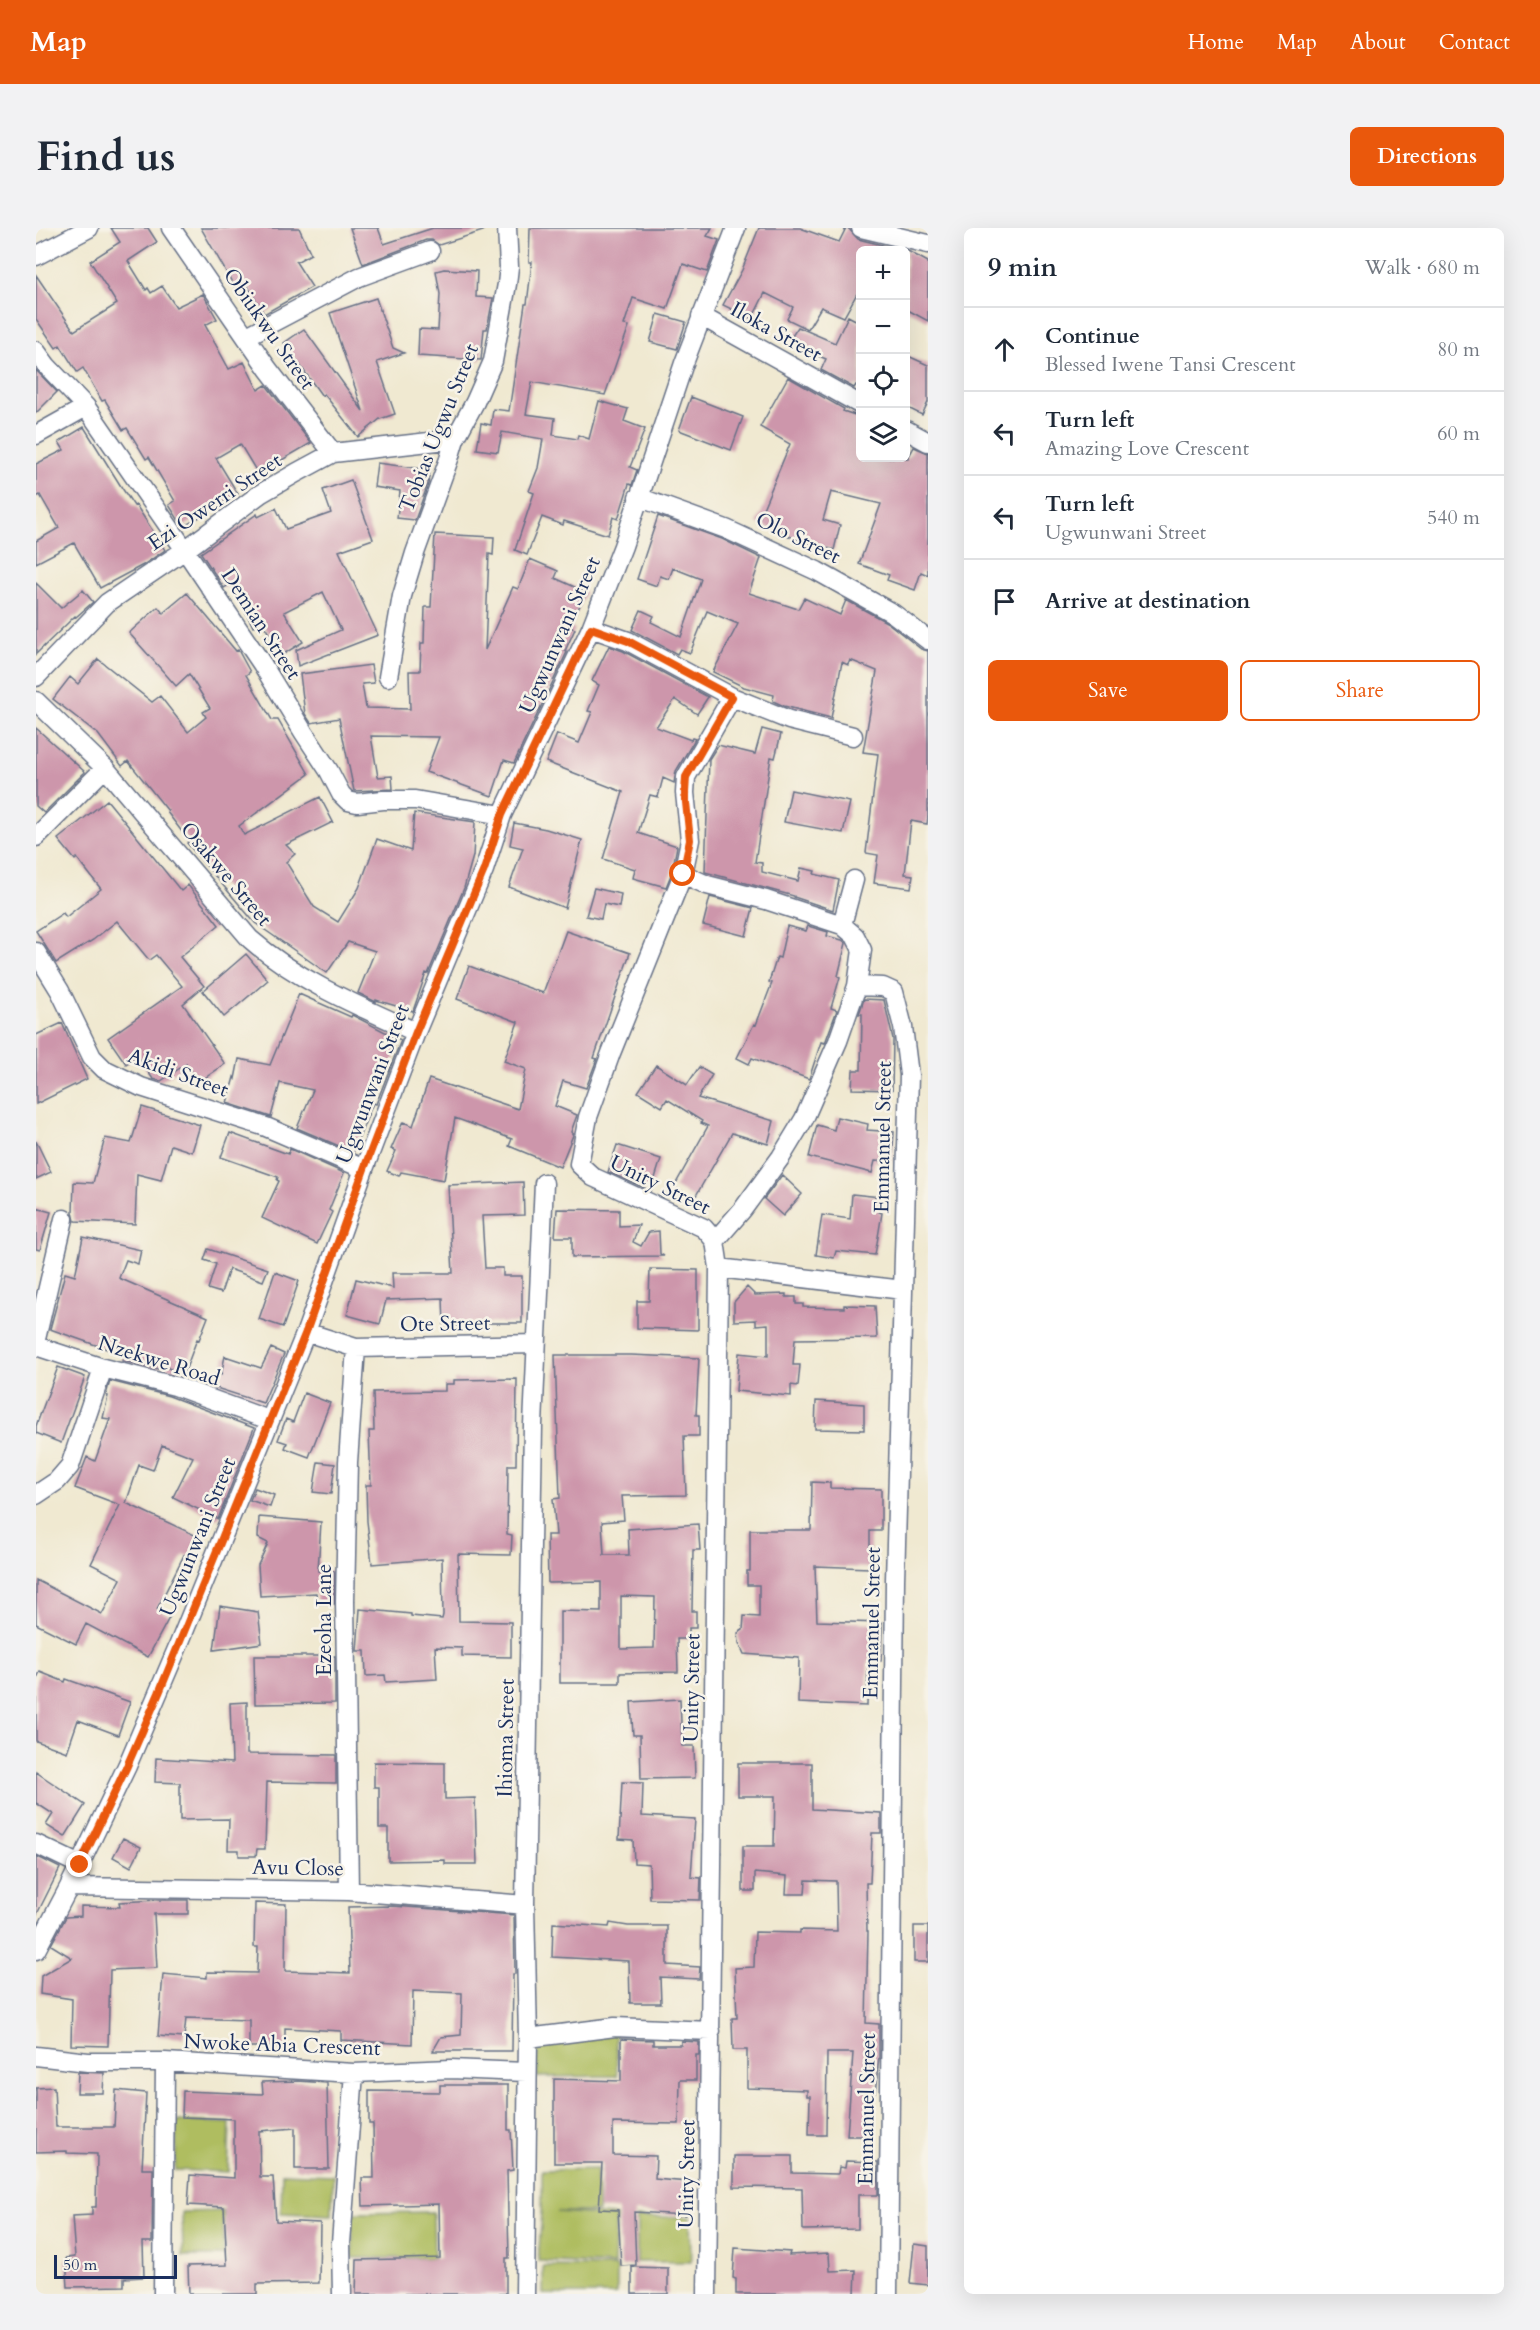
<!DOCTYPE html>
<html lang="en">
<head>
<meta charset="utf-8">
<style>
  :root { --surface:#fff; --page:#f2f2f3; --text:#1f2937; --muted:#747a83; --line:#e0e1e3; --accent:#ea580c }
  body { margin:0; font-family:Cardo,serif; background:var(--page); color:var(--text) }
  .controls { position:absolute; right:18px; top:18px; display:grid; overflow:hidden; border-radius:9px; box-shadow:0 6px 24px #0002 }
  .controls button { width:54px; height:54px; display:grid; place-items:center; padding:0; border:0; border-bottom:2px solid var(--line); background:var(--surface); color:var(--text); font:30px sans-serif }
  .scale { position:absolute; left:18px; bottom:15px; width:123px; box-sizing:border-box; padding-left:6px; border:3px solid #1b2f5e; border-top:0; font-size:16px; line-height:21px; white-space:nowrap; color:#1b2f5e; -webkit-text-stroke:4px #f7f3e8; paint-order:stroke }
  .stop { position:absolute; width:18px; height:18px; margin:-14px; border:4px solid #ea580c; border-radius:50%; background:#fff }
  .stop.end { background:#ea580c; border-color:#fff; box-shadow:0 2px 6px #0008 }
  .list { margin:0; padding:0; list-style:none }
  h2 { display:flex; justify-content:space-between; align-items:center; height:78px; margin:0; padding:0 24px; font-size:26px }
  h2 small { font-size:20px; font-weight:400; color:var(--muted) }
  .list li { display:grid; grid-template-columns:39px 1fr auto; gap:18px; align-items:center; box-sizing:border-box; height:84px; padding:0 24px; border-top:2px solid var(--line) }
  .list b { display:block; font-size:22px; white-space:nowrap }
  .list p { margin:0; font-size:20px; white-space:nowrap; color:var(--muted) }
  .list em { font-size:20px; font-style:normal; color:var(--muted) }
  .actions { display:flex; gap:12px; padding:18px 24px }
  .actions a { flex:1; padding:14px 0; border:2px solid var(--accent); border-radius:9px; text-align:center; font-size:21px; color:var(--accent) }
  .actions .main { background:var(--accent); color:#fff }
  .icon { flex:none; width:33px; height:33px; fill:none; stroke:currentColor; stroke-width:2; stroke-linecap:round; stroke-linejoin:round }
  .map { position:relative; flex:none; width:892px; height:2066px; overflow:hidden; border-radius:9px }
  header { display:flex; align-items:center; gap:36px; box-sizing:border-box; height:84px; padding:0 30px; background:var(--accent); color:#fff }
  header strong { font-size:28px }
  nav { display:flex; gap:33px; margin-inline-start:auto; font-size:21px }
  .intro { display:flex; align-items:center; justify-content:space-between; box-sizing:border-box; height:144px; padding:0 36px }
  h1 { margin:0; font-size:42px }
  .button { padding:15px 27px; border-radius:9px; background:var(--accent); color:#fff; font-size:21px; font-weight:700 }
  main { display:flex; gap:36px; padding:0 36px }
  aside { flex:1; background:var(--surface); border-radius:9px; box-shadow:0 6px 24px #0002 }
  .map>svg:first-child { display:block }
  .green { fill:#afbd60; stroke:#65765f; stroke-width:1.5 }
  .building { fill:#cd96ab; fill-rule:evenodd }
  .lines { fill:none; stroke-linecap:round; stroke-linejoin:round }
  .street-casing { stroke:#667086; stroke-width:21 }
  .street { stroke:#fff; stroke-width:18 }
  .route { stroke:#ea580c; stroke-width:8 }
  .labels { text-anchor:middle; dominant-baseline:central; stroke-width:5; stroke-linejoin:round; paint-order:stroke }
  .street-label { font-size:21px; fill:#1b2f5e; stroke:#f7f3e8 }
</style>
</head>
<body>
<header>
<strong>Map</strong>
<nav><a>Home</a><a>Map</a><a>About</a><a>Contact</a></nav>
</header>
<div class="intro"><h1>Find us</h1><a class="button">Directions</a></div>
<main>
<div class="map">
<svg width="892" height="2066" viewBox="0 0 892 2066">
  <rect width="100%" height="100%" fill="#f7f3e8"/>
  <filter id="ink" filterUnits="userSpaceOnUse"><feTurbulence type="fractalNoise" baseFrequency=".0167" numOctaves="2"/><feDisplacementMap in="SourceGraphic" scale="12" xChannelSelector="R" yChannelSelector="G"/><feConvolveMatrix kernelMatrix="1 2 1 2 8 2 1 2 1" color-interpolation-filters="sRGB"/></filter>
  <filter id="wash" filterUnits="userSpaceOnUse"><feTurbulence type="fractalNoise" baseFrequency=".008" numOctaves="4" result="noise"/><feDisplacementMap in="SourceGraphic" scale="24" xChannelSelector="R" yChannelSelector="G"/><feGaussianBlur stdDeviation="1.35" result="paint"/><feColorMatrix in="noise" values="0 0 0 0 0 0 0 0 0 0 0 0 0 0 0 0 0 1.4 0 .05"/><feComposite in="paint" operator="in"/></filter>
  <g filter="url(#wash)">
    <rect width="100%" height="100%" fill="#f0e9d1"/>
    <path class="green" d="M580,1803L581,1848L501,1849V1804Z
      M141,1893L194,1895L192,1944L139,1942Z
      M561,1941L562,1984H521L580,1988L578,2037L502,2033L506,1984V1942Z
      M246,1945L297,1947L296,1987L245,1985Z
      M187,1983L188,2028H147L146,1984Z
      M397,1984L398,2030H317L316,1985Z
      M601,1989H654L655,2034H601Z
      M507,2038L581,2039V2066H507Z"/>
    <g id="blocks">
      <path class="building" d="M75,0H112L121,14L92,33L110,62L112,60L115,65L126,58L140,79L167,66L181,91L169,97L193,141L208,134L222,162L230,157L275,215L222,246L204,216L180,230L202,266L147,299L133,277L139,273L113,229L110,231L91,200L87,202L69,172L66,173L47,140L41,144L24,117L20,120L0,91V47L38,103L81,76L54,33L84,14Z
        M165,0H263L275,26L260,34L276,59L228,86L211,57L201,63Z
        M314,0H342L348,16L397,0H447V3L403,17L396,12H390L327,36Z
        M494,0H676L671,8L683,12L671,44L647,36L631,81L597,70L588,97L593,98L569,167L496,154L490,186L519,190L517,207L541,211L542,207L553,211L563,173L592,181L588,193L609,201L594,239L601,242L596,257L593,256L582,291L577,289L572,307L528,293L527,297L506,289L491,327L479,322L498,265L493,263L502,240L507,211L466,204L462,224L441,221L445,195L455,197L457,181L473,183L489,76H491L496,34H493Z
        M723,0H764L803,14L810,0H812L822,11L846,17L858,22H825V58L808,89L785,79L772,101L751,91L757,79L729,65L716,91L687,77L706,42Z
        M870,22L892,34V93L870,81Z
        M408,41L441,43L440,69L457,70L451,101H448L445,132L382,128L383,101L402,102L404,66L400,43Z
        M340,70L357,120L368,125L341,134L359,186L344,191L322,209L288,166L286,168L248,115L268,101L327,183L294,85Z
        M622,86L650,94L641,121L614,114Z
        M812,88L825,95V159L820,157L818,160L785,142L790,131L766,121L768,117L754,111L762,99L799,115Z
        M870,127L892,137V174L886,187L870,179Z
        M0,142L21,164L0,185Z
        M752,149L808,181L807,183L825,189V230H872L878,219L892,225V347L885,344L879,362L851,352L853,347L823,336L845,276L795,264L787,292L804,297L798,322L758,310L721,295L754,216L724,199Z
        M655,169L707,189L695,222L643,202Z
        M48,199L86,260L98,278L100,277L129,322L107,337L64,360L38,315L0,335V313L23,300L4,267L0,269V236L28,222L23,214Z
        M341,235L394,242L392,256L379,292L361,290L364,263L338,259Z
        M315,252L337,311L303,323L342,407L262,438L260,422L305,402L287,364L248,384L267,414L246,427L226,394L217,399L196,355L188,360L165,325L221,286L222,289L240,280L250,301L295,285L287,262Z
        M622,288L686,311L725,330L713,365L762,381L768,370L804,387L810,372L852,395L885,421L892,423V588L891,596L875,593L869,646L877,647L875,660L838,655L842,627L830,625L842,526L827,524L841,443L814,432L812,437L806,434L795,490L748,478L737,473L738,467L708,459L677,444L702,396L671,383L654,425L644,421L641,426L596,402L605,382L618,388L615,394L645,409L665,351L637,340L633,351L624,348L621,358L601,351Z
        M399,306L458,309L457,327L453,326L449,422L477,359L482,361L494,331L522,343L519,350L550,364L534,399L539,401L529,423L531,424L478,535L468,532L456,568L390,544L403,509L335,508L342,549L356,548L357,561L318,563L303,490L275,495L269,486L264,446L335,437L338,455L326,456L330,480L374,481L373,443H384L385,415H388L389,379H395Z
        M0,355L25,380L47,362L57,374L40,389L39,388L0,426Z
        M151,365L200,423L202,422L214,444L210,447L236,492H242L273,546L203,598L208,607L284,569L297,594L250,617L259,626L250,634L278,679L302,694L323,660L341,611L375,623L378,585L439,594L437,628L428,660L392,746L390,745L377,783L340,772V774L322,765L339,723L312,714L291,745L219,695L151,615L153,613L131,584L132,583L92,533L86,538L62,506L17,471L34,449L42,456L62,431L116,474L124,468L152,504L170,489L167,484L174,480L153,446L140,458L93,405L122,379L127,385Z
        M573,418L587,423L672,469L661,486L639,471L620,499L655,512L656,510L659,511L640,543L638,555L627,550L622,569L614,567L602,605L641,618L636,644L630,659L597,650L599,641L567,631L587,564L510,534L521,506L543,515L556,484L552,483L563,457L556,453Z
        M0,500L49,544L8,585L0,578Z
        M726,501L745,506L739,530L735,529L719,634L726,635V644L762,653L765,640L779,643L778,646L803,652L797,682L758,669V668L669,644L673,531L682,517L719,526Z
        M755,562L814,574L807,605L748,594Z
        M71,572L145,663L152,657L183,697L144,729L168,758L147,776L189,836L163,854L150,836L125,853L117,851L101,828L90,836L72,810L146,758L120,727L113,732L81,693L57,712L20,735L0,703L27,685L30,689L65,661L41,630L39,632L22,611Z
        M478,595L510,601L546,612L529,680L473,659L487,620L474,617Z
        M558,660L585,666L583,679L568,676L565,691L550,688Z
        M674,669L717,680L710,708L667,697Z
        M751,698L770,703L772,698L792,704L791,708L806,712L810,715L802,748L804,749L795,780L801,782L789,815L785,814L773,851L716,830L713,836L701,830L718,796L720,797L736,755L733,754L741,729L744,730Z
        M530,703L594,725L558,830L561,831L550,860L527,853L519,878L541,887L535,904L537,907L524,939L473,918L476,911L419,890L408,952L365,944L363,948L351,943L360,923L355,921L367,894L377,898L393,851L482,881L490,841L468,833L482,794L421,771L433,738L507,765Z
        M210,726L232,752L188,789L167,763Z
        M263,766L315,789L316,787L365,812L340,876L337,875L317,924L261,900L277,862L244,855L235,889L191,875L198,849L199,851L203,831L234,837Z
        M828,771L848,772L857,811L856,862L816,861L817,842H825L826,786H823Z
        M26,795L51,851L0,876V807Z
        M620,837L651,857L663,839L676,847L662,870L738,893L732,916L696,905L658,971L638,959L672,898L665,895L666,893L631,871L626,879L602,864Z
        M106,879L164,897L156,924L135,917L125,952L101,946L99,996L39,993L37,984L38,954L57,955L69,910L95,915Z
        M801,889L832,896L831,902L858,904L856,934L839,933L836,945L773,929L781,897L798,902Z
        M194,905L252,926L254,921L308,945L293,982L296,984L281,1016L226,990L243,953L241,952L242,949L185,929Z
        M0,913L15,944L0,951Z
        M581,917L625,931L615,963L572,944Z
        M746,947L766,966L747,988L728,971Z
        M487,954L488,987L446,988L449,1040H467V1048H486V1095H434V1098H408L407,1070L350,1072L344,1096L311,1087L320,1051L357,1060L356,1045H417L412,957Z
        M816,966L844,969L843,984L846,985L839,1027L800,1023L798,1030L780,1027L786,987L814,991Z
        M0,980L15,984L4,1022L0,1021Z
        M521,981L583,982V998L603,997L597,1014L605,1018L613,1004L623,1003L624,1026L628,1028L536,1029V1009H519Z
        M47,1009L105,1022L102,1036L90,1032L83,1050L172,1089L163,1112L161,1111L148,1146L124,1137L122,1141L86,1133L88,1127L14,1101L29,1045L39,1048Z
        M172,1021L232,1041L227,1053L193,1041L185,1065L172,1061L180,1036L168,1032Z
        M614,1041L662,1042V1102L601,1100V1073H613Z
        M239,1044L263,1053L247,1099L223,1091Z
        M711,1059L719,1067L750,1066V1069H760V1076H767V1079L808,1080V1077L839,1078L841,1110L759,1111L757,1137H764L762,1158L755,1157V1168L700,1163L703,1125L732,1128V1096L720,1097V1092L698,1093V1074Z
        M235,1120L248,1126L227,1175L177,1159L180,1145L185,1147L189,1128L225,1140Z
        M519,1127H595L663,1130L660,1187H663V1208H648L650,1267L586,1268L588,1292L566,1294L568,1327H593L592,1301L662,1296L664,1322H657L656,1383H660V1400H653V1411H641L642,1444L584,1445V1455H524V1383L565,1384V1354L512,1355L511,1307H520L517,1271L524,1270ZM585,1368L619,1369L618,1420L585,1421Z
        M22,1139L49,1149L25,1215L0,1205V1198Z
        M481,1151L480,1237H472L471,1306L476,1307L475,1327L422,1326L423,1393L475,1394V1429L426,1428V1420L399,1419L401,1451L350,1454L349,1447L330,1448L329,1423H321L324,1381L375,1386V1388L406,1391L407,1387L406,1330L336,1336L331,1293L330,1257H335L333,1203H338L337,1164L409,1163V1156H418V1152Z
        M74,1153L133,1168L218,1200L182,1291L137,1269L157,1229L126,1217L117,1242L103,1237L90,1275L163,1309L153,1329L148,1327L121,1381L134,1388L112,1429L50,1396L40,1416L0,1396V1352L66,1386L85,1351L55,1336L84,1277L39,1260L51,1229L59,1233L74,1191L67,1190L72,1168L70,1167Z
        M268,1165L294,1175L273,1229L249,1220L251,1215L242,1212L250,1191L257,1194Z
        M780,1173L828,1176V1202L779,1201Z
        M282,1234L299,1236L295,1266L277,1264Z
        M776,1254L794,1255V1260L845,1261V1303H834V1340L779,1338L781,1393L846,1395L845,1433H832L831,1478L762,1475L763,1430L708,1426L703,1415L702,1405L707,1402L708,1388L723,1389V1357H711V1343H714V1302H775Z
        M219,1260L238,1267L234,1279L214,1272Z
        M223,1289L285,1294L282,1343H298V1376H281L280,1365L224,1368L222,1337L232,1315L222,1310Z
        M184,1378L222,1384L226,1415L178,1422Z
        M218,1428H299V1475L219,1476Z
        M4,1444L29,1454L30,1451L94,1474L82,1507L42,1492L31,1524L0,1513V1452Z
        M644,1471L646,1518H658L659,1550L605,1551L604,1507H597L595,1474Z
        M211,1474V1526L300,1527V1555L231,1554L229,1621H221L220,1628H203V1622H192L193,1591L144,1592V1555L119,1554L120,1530L196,1535L194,1475Z
        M338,1534L409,1535V1571L439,1570L441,1636H409V1632L352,1633V1600H343V1559H338Z
        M702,1535H776V1581L845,1585V1605H836L834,1655H830L831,1703H832L830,1795L843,1796V1829L839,1865L835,1864L834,1908H811L817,1825H791L790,1907H773L774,1868H771V1862L711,1860V1822H697L696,1790H701L699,1740L718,1739L719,1704L764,1705V1702L801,1703L800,1653L770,1652L769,1666H750L751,1648L719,1645V1663H707V1618H738L739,1568H702Z
        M0,1544L49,1577L29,1609L10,1597L17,1586L0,1575Z
        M586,1554L607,1555L606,1588L659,1591L655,1649L665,1650L664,1672L614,1671L613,1636L598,1635L597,1612L583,1611Z
        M87,1610L105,1619L95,1639L77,1629Z
        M0,1628L24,1640L0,1688Z
        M123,1672H152V1686H118L121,1740L74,1742L72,1818L35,1817L36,1771L4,1766L5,1748L36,1730L15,1717L30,1689L45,1688V1678L84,1679L83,1674Z
        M219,1675L250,1676L249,1743L314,1745L312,1679L357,1678L478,1687L479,1746H477L476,1823H397L405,1809L425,1807L426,1765L377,1763L376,1816L305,1812V1803L249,1800V1819H213V1792L150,1790L148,1810L122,1808L127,1746L171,1750V1744L221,1745L222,1719H218Z
        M517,1695L573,1699L574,1695L592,1698H631V1737L664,1739L663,1751L624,1749L625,1775H594L593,1733L516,1729Z
        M878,1698H892V1734H878Z
        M585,1811L617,1812V1817H645V1813L663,1814V1827H660V1852H644L643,1896L577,1895V1927L620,1928L619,1951L652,1954L649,1987L598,1984L600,2037L585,2038L582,1982L563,1981L566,1935H518V1851L585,1853Z
        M42,1844L68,1845L67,1865H41Z
        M262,1853L291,1855L293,1941H259V1900L223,1903L224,1949H237L240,1993L284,1995L283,2055L221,2056V2066H153L152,2038L191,2037L188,1979L152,1977L154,1947L198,1950V1891L146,1889L147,1863L227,1866L226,1854Z
        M404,1857H472V1902H475L477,1942L471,1943L473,2030H470V2066H320L321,2032L404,2030L403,1976L327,1978L326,1950H338L337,1896H333V1863L404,1864Z
        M18,1859L20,1899H78L80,1862L110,1865L106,1941H117L116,2014H107L108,2049L88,2050V2058L32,2059L30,2030L39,2029L36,1988L56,1987V1979H60L61,1926L31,1925V1923L0,1924V1860Z
        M698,1928H756V1945L802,1946L803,1939L809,1940L810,1933L842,1934V1967H822V2001L767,2002L766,1960L698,1959Z
        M878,2016L892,2018V2057L874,2055Z
        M699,2020L754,2024L753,2027L793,2025L794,2043L820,2042L819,2066H700V2051L697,2050Z
        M596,2039L632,2040V2066H596Z"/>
    </g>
  </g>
  <g filter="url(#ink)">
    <use href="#blocks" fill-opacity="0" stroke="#667086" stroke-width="1.5"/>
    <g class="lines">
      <g class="street-casing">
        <path id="street" d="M135,0L232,141L297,225
          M825,0L892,16
          M0,28L53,0
          M665,88L825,177
          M211,108L323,49L394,23
          M0,123L11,138L50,179L149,322L226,436L268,505L293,543L305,566L312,573L321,575L347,572H379L466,587
          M870,202L892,214
          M0,207L50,179
          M602,269L690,301L781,343L858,386L892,412
          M555,400L592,413L696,469L753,492L817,508
          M0,449L71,375L149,322L224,266L260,245L297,225L419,211
          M352,449L366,368L379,325L413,231L419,211L439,174L457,133L471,56L473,39L471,0
          M0,473L69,540L214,711C262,753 322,778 380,804
          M0,609L69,540
          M647,646L671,657L730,672L806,697L819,708L826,722L821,758L802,813L768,891L745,929L707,981L679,1013
          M806,697L818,652
          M0,724L24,763L56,829L68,841L105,859L230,899L328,941
          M821,758L847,759L858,764L867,799L873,847L859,1352L852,2066
          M683,1040L867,1062
          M270,1104L320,1120L500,1116
          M0,1111L28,991
          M0,1118L67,1140L139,1158L233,1192
          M0,1267L21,1253L34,1238L67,1140
          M0,1616L44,1637
          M33,1659L313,1663L489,1677
          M313,1663L309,1373L312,1234L320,1120
          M0,1722L33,1659L91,1538L143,1416L270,1104L328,941L380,804L448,642L466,587L555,400L587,318L648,135L700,0
          M492,1810L579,1799L675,1803
          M0,1828L52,1834H129L318,1845L415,1841L490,1844
          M127,2066L129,1834
          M306,2066L305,2015L318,1845
          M489,2066L492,1810L489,1677L497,1197L508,955
          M671,2066L683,1040L679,1013L668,1000L557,949L543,936L552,889L575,825L647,646L654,612L649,565L650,549L696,469"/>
      </g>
      <use href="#street" class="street"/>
    </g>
  </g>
  <g class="lines" filter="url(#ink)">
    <path class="route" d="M44,1637L91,1538L123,1465L270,1104L328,941L380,804L448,642L466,587L555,400L592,413L696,469L650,549L649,565L654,612L647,646"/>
  </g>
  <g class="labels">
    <g class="street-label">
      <text transform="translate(233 101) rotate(55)">Obiukwu Street</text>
      <text transform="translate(740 104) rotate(29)">Iloka Street</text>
      <text transform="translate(403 200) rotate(-68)">Tobias Ugwu Street</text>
      <text transform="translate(179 274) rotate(-34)">Ezi Owerri Street</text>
      <text transform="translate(762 310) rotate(26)">Olo Street</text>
      <text transform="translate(225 396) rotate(57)">Demian Street</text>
      <text transform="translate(524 407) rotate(-66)">Ugwunwani Street</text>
      <text transform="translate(190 646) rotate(50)">Osakwe Street</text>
      <text transform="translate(142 845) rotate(20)">Akidi Street</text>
      <text transform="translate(337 856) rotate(-69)">Ugwunwani Street</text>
      <text transform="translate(847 909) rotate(-89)">Emmanuel Street</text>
      <text transform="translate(624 957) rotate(26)">Unity Street</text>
      <text transform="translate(409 1096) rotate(-1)">Ote Street</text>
      <text transform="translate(123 1133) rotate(17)">Nzekwe Road</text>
      <text transform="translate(162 1309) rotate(-68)">Ugwunwani Street</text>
      <text transform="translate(288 1392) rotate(-90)">Ezeoha Lane</text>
      <text transform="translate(836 1395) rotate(-89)">Emmanuel Street</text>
      <text transform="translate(656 1460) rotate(-89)">Unity Street</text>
      <text transform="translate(470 1510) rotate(-89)">Ihioma Street</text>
      <text transform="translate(262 1640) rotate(1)">Avu Close</text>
      <text transform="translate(246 1817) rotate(2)">Nwoke Abia Crescent</text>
      <text transform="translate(831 1881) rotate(-89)">Emmanuel Street</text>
      <text transform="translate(651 1946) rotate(-89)">Unity Street</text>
    </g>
  </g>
</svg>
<div class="controls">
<button>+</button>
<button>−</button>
<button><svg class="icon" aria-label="locate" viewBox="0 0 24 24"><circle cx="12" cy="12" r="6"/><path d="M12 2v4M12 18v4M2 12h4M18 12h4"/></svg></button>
<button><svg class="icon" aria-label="layers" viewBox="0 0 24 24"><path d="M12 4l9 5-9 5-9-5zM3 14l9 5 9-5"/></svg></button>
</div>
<div class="scale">50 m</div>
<div class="stop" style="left:647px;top:646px"></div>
<div class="stop end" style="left:44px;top:1637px"></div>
</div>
<aside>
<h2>9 min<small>Walk · 680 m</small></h2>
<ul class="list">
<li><svg class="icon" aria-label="ahead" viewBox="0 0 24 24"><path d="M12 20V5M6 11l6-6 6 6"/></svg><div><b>Continue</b><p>Blessed Iwene Tansi Crescent</p></div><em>80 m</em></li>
<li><svg class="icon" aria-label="left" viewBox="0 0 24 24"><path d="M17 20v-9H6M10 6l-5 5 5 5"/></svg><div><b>Turn left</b><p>Amazing Love Crescent</p></div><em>60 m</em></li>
<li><svg class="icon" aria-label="left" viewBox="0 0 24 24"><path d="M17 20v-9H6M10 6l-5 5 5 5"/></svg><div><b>Turn left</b><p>Ugwunwani Street</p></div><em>540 m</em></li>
<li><svg class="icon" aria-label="arrive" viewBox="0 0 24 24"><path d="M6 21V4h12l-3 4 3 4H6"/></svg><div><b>Arrive at destination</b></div></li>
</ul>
<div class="actions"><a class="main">Save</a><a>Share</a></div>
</aside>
</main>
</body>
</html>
